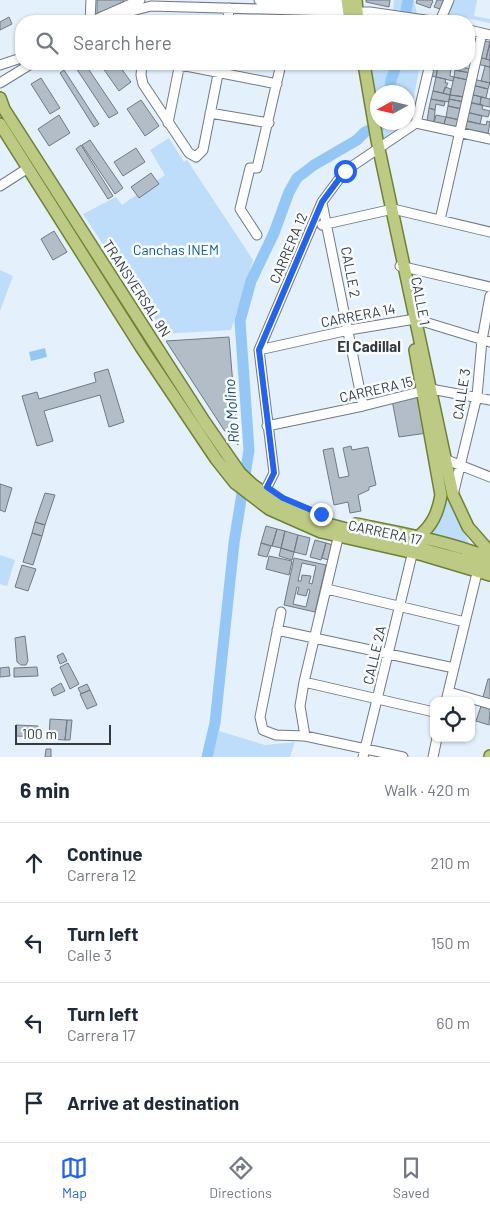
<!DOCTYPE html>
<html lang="en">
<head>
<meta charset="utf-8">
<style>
  :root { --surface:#fff; --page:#f6f6f7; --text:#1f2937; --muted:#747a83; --line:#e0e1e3; --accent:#2563eb }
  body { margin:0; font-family:Barlow,sans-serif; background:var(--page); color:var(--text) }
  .controls { position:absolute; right:15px; bottom:15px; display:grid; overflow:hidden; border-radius:10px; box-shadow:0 1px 4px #0004 }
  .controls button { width:45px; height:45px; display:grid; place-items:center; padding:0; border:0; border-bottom:1px solid var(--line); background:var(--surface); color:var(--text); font:25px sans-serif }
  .compass { position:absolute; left:370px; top:85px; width:45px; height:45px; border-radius:50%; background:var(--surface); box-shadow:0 1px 4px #0004; rotate:262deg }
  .scale { position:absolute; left:15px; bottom:12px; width:96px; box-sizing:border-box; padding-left:5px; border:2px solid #363a3f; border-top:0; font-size:14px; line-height:18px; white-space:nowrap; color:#363a3f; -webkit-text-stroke:4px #f9fcfe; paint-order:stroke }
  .stop { position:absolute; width:15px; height:15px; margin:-11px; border:4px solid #2563eb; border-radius:50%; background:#fff }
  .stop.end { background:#2563eb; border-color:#fff; box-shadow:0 1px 5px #0008 }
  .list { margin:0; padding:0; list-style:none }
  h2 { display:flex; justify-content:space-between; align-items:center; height:65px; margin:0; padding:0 20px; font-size:21px }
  h2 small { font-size:16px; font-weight:400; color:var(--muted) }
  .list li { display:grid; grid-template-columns:32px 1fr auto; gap:15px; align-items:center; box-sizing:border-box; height:80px; padding:0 20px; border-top:1px solid var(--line) }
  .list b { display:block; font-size:19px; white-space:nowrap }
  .list p { margin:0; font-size:16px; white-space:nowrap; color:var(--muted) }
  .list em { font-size:16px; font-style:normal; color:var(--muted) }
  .icon { flex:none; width:28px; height:28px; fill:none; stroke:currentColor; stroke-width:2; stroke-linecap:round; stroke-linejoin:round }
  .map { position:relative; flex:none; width:490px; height:757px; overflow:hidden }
  .search { position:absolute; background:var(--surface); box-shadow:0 1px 4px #0004; left:15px; right:15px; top:15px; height:55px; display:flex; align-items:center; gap:12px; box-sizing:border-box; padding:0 18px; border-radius:20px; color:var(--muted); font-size:19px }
  .sheet { height:385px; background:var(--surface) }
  nav { display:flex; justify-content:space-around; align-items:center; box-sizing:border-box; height:70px; border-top:1px solid var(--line); background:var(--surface); font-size:14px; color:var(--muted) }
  nav a { display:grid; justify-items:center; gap:2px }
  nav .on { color:var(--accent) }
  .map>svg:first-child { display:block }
  .green { fill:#beddfa }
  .water { fill:#94c7f5 }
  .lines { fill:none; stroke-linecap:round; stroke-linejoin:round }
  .river { stroke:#94c7f5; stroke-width:11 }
  .building { fill:#b2bdc7; stroke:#707a84; fill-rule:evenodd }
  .minor-casing { stroke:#707a84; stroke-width:11 }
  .major-casing { stroke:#708136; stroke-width:14 }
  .minor { stroke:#fff; stroke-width:9 }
  .major { stroke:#bcca83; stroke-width:11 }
  .route { stroke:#2563eb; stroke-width:6 }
  .labels { text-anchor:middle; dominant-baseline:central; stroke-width:5; stroke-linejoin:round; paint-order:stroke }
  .street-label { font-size:14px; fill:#363a3f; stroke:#f9fcfe }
  .park-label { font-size:14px; fill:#10598d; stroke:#f9fcfe }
  .neighbourhood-label { font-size:15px; font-weight:bold; fill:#363a3f; stroke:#f9fcfe }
  .water-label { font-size:15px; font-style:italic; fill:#134368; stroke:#f9fcfe }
</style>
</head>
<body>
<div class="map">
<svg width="490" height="757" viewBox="0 0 490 757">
  <rect width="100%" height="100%" fill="#e4f0fb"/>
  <path class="green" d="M394,0H414L417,14L393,12Z
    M452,0H477L474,16L490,19V23L466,18L464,21L445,19Z
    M367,64H420L410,118L408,120V92H378V122L405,123L383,139L380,138Z
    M0,112L234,475L126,316L0,119Z
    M169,138L184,162L187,160L253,260L231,330L162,334L83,214L116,197L122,205L165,175L150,150Z
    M0,270L13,276L0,311Z
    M445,479L470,546L431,534L446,503Z
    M0,555L15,560L7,586L0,584Z
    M219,731L265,745L295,742L290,757H212Z"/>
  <path class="water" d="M45,348L47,357L31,361L29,352Z"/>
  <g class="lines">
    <path class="river" d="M404,21L408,0
      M390,92L391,80L397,64
      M207,757L215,723L234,543L249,450L240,321L251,281L274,233L289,192L297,178L314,165L357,140L365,132L387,122"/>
  </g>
  <path class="building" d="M97,0H124V1L97,16Z
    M366,0H390L389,7L366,2Z
    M417,0H432L433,1L430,8L416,3Z
    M437,0H446L443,10L434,7Z
    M9,17L12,24L0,30V22Z
    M470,38L478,39L474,56L469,55Z
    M482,40L490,42L486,59L478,57Z
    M490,42V60L486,59Z
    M478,57L490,60V67L477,64Z
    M77,64H85L118,113L109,118L74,65Z
    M100,64H118L131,82L119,91Z
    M438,65L451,68L450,76L454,77L453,81L436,77Z
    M433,66L438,67L436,77L431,76Z
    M456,66L471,69L470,73L455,70Z
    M485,66L490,67V83L481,81Z
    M64,70L99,124L94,127L60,73Z
    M455,70L470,73L468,80L454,77Z
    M436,77L446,79L445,83H448L443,93L433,91Z
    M454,77L468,80L465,97L450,95Z
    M41,78L60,108L50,114L31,84Z
    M473,79L490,83L488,89L472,85Z
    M472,85L488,89L486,98L470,94Z
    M445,87L451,89L450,95L443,93Z
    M433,91L450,95L449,102L431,99Z
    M470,94L481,97L480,105L468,102Z
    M450,95L465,97L464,102L449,99Z
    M481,97L490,99V107L480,105Z
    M431,99L445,102L444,106L436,104L435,110L429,108Z
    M449,99L464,102L462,109L448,106Z
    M141,100L159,126L145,136L127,109Z
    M468,102L483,105L482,109L490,111L488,117L466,112Z
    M448,106L462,109L460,120L446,117Z
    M429,108L435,110L434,122L427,121Z
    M466,112L482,116L480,124L464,120Z
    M59,115L70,133L49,146L38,129Z
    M436,115L446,117L444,124L434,122Z
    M446,117L460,120L458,129L444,124Z
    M465,121L486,125L487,121L490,122L488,134L463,128Z
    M90,140L123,188L115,194L82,145Z
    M81,145L113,196L108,199L76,149Z
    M136,148L145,162L123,176L114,162Z
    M151,173L159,184L139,198L131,187Z
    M54,231L67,252L53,260L41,239Z
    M229,337L238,445L224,430L166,341Z
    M108,369L124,422L109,427L100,395L44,411L53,441L37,446L22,396L37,392L39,399L96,382L94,373Z
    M419,395L427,433L399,437L392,400Z
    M351,446L352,450L368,447L376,485L369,487V490L358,495L361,511L350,513L348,502L334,505L323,450L333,448L339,478L349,476L343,448Z
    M0,484L12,488L5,512L0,510Z
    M45,493L55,495L45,525L35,522Z
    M35,522L45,525L42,536L32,533Z
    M266,526L277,529L272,546L261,543Z
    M277,529L285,531L281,548L272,546Z
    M285,531L298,535L294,552L281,548Z
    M32,533L42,536L33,565L23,562Z
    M298,535L310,538L306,555L294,552Z
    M315,540L326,543L321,560L310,557Z
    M261,543L271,546L267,557L258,555Z
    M326,543L333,545L328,560L322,558Z
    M281,548L294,552L292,560L279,556Z
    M269,556L292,561L289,575L266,569Z
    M294,558L326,565L315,612L284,605ZM302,563L316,566L312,584L309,583L311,576L302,575L301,581H298ZM297,587L299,588L297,594L306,596L308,589L310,590L306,607L293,604Z
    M22,565L36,569L28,591L15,587Z
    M25,636L28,661L26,665H21L17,662L15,638Z
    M63,653L67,661L60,664L57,656Z
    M68,663L79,684L70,689L60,667Z
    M9,667L10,676L0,677V668Z
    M37,667L38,676L14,677V668Z
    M488,679H490V699L483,697Z
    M61,683L65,691L54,696L51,689Z
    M87,684L90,690L81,694L78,688Z
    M90,690L97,705L87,709L80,694Z
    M481,706L490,709L489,725L476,721Z
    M50,719L67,720L65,740L49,739Z
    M67,720H72L70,740H65Z
    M16,725L38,726L37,737L16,736Z
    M46,749H51V757H45Z"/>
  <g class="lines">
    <g class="minor-casing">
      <path id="minor" d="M259,0L354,5
        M90,21L91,0
        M92,21L140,0
        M111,21L128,12L151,6L370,12L432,21
        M228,21L229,8
        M440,21L449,0
        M469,30L490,35
        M142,64L141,75L143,84L189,153L196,157L203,150L220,64
        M0,65L21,58
        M0,83L31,64
        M210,113L269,123
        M168,123L179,68L186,66L277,84
        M416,123L490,139
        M0,186L28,168
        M322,203L363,406
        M440,220L482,33
        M322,225L393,209L490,232
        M257,235L240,209L250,168H257L281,64
        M400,266L490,287
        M259,350L349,330L415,319L490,342
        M267,426L363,406L431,389L490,400
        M442,458L490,477
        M267,487L274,473L259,350L322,202L345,171L416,123L430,64
        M453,495L477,396L482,340L490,296
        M327,589L465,622
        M281,612L260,717L263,730L276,735L305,736L403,757
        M277,630L454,668
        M304,682L434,712
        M449,692L490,704
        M446,701L476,577
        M305,736L300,706L304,682L338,538
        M363,757L411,559
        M433,757L437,738"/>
    </g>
    <g class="major-casing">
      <path id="major" d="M347,0L350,21
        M356,0L358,21
        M364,64L377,140L453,495L468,527L490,552
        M0,98L4,109L204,421L240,473L253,485L283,506L324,523L490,567
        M0,124L141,347L216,459L235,483L269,509L321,532L423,555L490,575
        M415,350L441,495C438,513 432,526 418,537
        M356,524C401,533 448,541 490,558
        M490,757V756"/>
    </g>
    <use href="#minor" class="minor"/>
    <use href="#major" class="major"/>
  </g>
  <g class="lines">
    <path class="route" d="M321,514L283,498L267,487L274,473L259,350L322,202L345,171"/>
  </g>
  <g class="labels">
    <g class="street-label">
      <text transform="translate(288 248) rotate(-67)">CARRERA 12</text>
      <text transform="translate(351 272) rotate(79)">CALLE 2</text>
      <text transform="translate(137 288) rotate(57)">TRANSVERSAL 9N</text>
      <text transform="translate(421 301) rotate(79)">CALLE 1</text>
      <text transform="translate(358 315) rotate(-11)">CARRERA 14</text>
      <text transform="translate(376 389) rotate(-13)">CARRERA 15</text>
      <text transform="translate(461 394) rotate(-81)">CALLE 3</text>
      <text transform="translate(385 532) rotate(12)">CARRERA 17</text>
      <text transform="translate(374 655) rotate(-77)">CALLE 2A</text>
    </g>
    <g class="park-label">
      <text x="176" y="249">Canchas INEM</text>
    </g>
    <g class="neighbourhood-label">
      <text x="369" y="346">El Cadillal</text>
    </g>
    <g class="water-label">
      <text transform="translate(231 411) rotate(-94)">Río Molino</text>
    </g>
  </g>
</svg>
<div class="controls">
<button><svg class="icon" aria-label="locate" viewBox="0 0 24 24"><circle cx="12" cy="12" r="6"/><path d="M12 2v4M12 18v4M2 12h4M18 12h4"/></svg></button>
</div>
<svg class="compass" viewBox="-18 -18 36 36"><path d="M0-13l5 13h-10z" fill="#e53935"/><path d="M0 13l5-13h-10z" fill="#747a83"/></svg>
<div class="scale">100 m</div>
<div class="stop" style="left:345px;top:171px"></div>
<div class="stop end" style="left:321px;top:514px"></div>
<div class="search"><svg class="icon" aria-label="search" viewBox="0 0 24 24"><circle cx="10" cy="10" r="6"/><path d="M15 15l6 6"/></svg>Search here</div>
</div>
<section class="sheet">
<h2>6 min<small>Walk · 420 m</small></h2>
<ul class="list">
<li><svg class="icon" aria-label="ahead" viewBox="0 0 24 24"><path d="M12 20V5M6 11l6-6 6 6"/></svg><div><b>Continue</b><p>Carrera 12</p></div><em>210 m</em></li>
<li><svg class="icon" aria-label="left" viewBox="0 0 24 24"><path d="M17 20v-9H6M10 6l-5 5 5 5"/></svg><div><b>Turn left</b><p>Calle 3</p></div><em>150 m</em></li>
<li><svg class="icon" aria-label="left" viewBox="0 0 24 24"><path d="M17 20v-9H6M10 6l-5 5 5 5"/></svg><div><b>Turn left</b><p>Carrera 17</p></div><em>60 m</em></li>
<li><svg class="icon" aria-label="arrive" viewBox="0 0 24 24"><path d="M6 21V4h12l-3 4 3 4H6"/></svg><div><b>Arrive at destination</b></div></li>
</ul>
</section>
<nav>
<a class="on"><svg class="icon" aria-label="map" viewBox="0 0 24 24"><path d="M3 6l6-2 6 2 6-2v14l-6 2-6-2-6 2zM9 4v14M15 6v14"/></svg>Map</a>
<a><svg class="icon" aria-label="directions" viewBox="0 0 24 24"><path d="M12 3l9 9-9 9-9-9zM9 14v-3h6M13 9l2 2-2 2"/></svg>Directions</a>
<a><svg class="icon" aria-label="saved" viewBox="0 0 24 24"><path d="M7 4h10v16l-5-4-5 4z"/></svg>Saved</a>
</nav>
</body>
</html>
